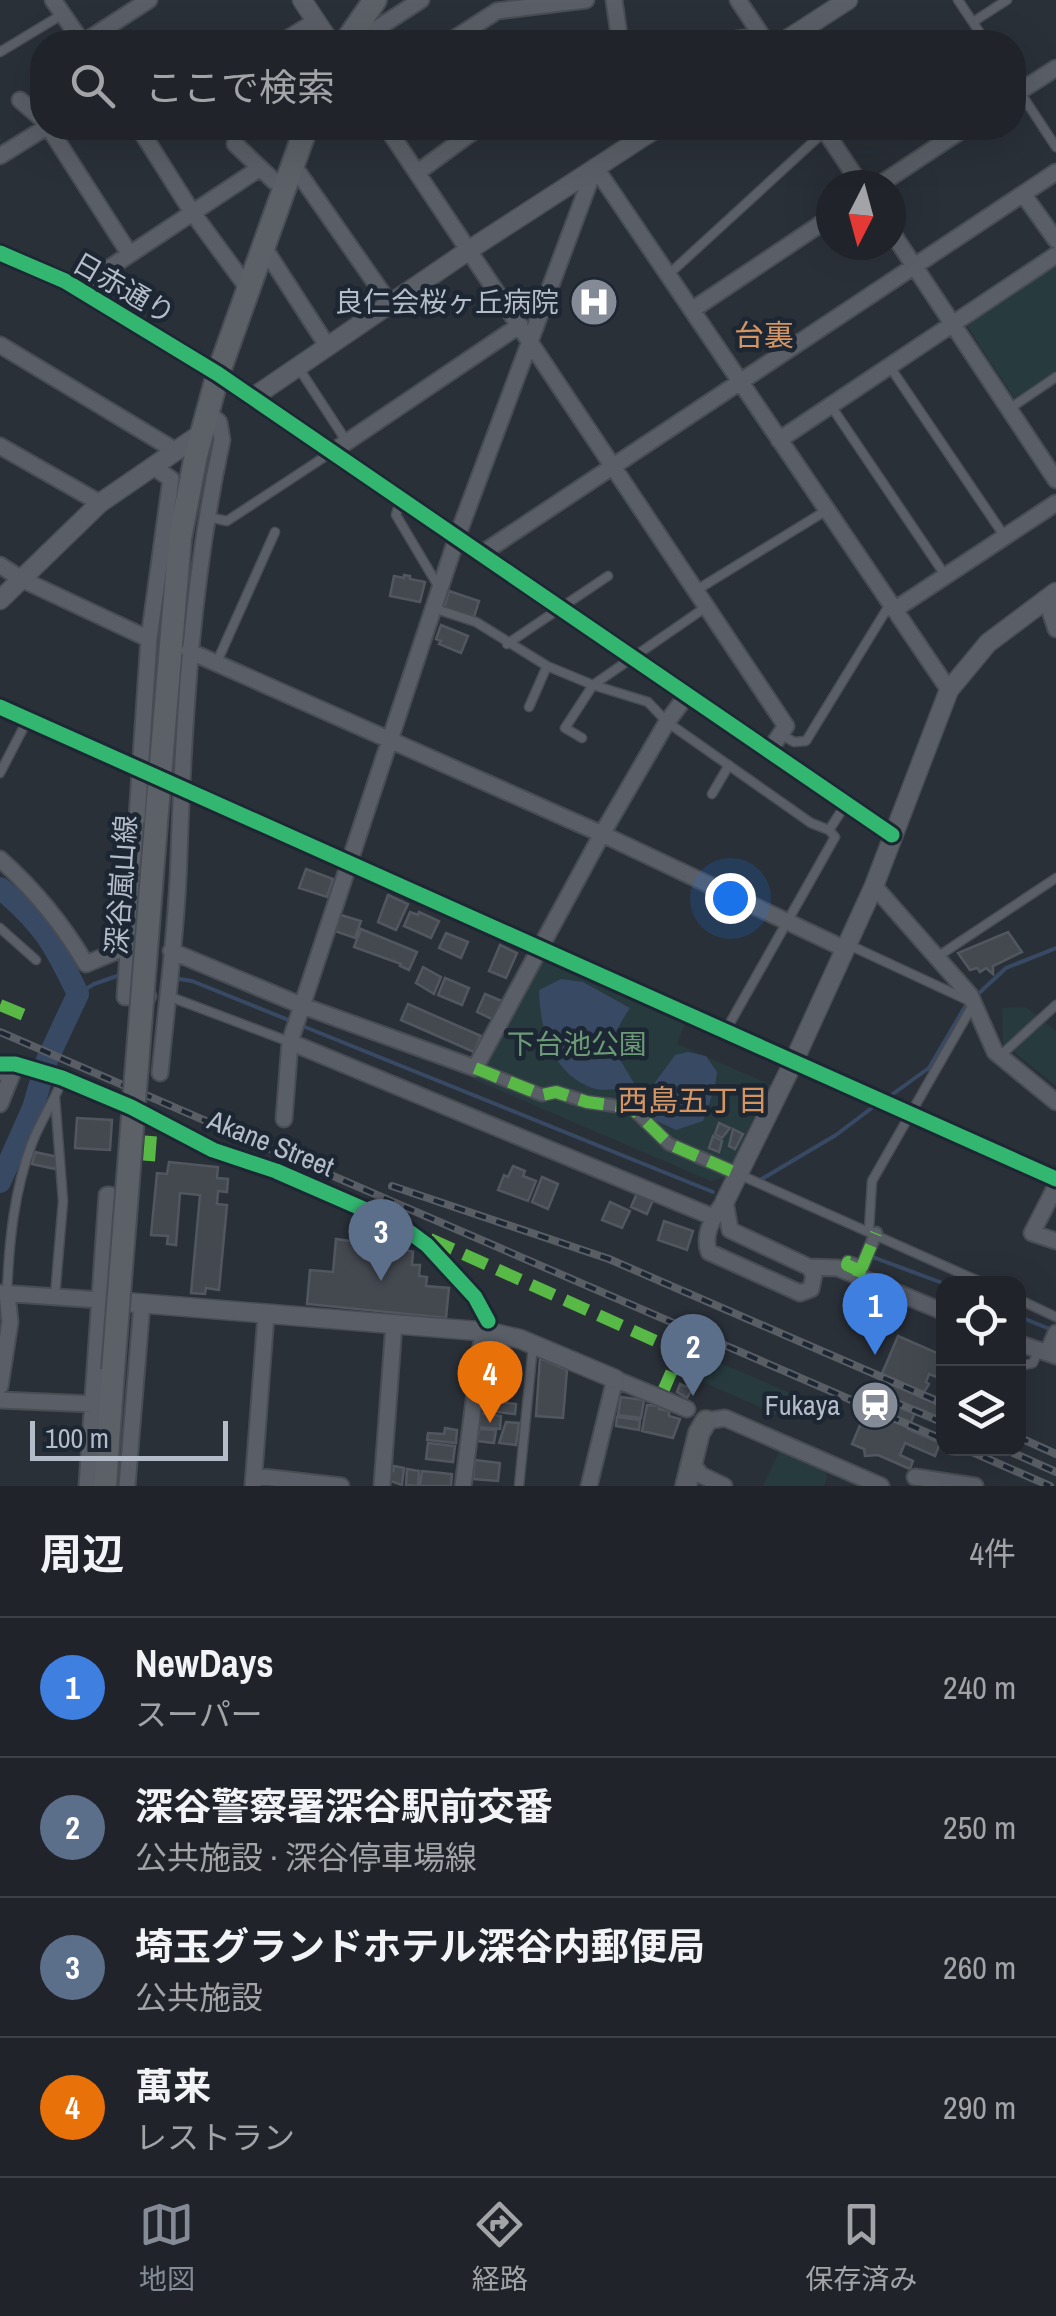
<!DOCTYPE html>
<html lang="ja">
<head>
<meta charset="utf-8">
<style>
  :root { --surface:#20242a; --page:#2d3036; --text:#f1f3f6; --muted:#a2a4a8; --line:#3d4147; --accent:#848b96 }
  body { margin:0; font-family:"Archivo Narrow","Noto Sans JP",sans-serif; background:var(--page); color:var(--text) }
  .controls { position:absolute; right:30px; bottom:30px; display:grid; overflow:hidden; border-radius:20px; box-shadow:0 10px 40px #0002 }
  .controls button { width:90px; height:90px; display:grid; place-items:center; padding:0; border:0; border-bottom:2px solid var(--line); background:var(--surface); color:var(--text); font:50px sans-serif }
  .compass { position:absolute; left:816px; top:170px; width:90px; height:90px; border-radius:50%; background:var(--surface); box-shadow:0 10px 40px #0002; rotate:186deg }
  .scale { position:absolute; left:30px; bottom:25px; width:198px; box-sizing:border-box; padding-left:10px; border:5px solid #b4bcc9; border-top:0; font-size:28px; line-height:35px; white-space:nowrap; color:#b4bcc9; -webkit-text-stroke:8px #1d2633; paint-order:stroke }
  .you { position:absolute; left:730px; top:898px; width:35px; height:35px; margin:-25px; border:8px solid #fff; border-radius:50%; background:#1a73e8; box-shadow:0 0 0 15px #1a73e833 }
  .badge { display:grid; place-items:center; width:65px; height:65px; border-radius:50%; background:var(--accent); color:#fff; font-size:32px; font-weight:700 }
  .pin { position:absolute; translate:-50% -82px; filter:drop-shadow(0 2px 5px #0008) }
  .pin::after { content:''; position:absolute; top:52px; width:35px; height:30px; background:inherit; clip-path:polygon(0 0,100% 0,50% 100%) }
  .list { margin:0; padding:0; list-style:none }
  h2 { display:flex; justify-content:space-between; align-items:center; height:130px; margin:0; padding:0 40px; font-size:42px }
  h2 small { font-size:32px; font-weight:400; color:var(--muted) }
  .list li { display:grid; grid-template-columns:65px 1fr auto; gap:30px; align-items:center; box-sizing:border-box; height:140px; padding:0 40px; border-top:2px solid var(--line) }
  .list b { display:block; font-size:38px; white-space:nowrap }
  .list p { margin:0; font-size:32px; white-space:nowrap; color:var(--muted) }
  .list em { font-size:32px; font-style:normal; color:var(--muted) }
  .icon { flex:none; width:55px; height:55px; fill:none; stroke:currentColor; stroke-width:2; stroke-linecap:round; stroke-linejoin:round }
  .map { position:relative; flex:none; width:1056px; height:1486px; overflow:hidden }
  .search { position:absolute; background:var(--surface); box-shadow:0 10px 40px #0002; left:30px; right:30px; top:30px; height:110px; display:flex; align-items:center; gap:25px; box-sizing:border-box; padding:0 35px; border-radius:40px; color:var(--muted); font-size:38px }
  .sheet { height:690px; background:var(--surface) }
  nav { display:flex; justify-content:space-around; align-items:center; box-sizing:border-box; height:140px; border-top:2px solid var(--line); background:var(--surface); font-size:28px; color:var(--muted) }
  nav a { display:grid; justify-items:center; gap:5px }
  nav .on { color:var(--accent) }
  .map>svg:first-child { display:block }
  .green { fill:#273a3e }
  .water { fill:#384963 }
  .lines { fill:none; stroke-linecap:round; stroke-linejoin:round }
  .stream { stroke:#384963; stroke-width:4 }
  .river { stroke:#384963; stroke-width:22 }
  .building { fill:#444950; stroke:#52575f; stroke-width:2.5 }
  .service-casing { stroke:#484c53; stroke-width:11 }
  .pedestrian-casing { stroke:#484c53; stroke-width:15 }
  .minor-casing { stroke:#484c53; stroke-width:19 }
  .tertiary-casing { stroke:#484c53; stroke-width:21 }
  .secondary-casing { stroke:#484c53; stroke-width:24 }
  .primary-casing { stroke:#484c55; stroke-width:26 }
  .service { stroke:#5a5e66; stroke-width:8 }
  .pedestrian { stroke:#5a5e66; stroke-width:11 }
  .minor { stroke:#5a5e66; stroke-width:15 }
  .tertiary { stroke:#5a5e66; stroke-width:18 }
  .secondary { stroke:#595d64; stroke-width:20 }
  .primary { stroke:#5c6168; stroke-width:22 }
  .rail-casing { stroke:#595d64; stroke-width:8 }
  .rail { stroke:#1d2633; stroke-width:4; stroke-dasharray:11; stroke-linecap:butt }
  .primary-bridge-casing { stroke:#484c55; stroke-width:26; stroke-linecap:butt }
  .primary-bridge { stroke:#5c6168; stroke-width:22 }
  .quiet { stroke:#58b947; stroke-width:12; stroke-dasharray:25 12; stroke-linecap:butt }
  .cycleway-casing { stroke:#1d2633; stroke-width:21 }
  .cycleway { stroke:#33b770; stroke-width:15 }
  .labels { text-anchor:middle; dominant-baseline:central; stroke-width:9; stroke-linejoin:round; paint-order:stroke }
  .street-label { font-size:28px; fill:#b4bcc9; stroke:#1d2633 }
  .poi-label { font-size:28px; fill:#b4bcc9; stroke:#1d2633; text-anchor:end }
  .park-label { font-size:28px; fill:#6b9a76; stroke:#1d2633 }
  .neighbourhood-label { font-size:30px; fill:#d59563; stroke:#1d2633 }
</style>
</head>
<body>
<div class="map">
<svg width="1056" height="1486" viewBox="0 0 1056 1486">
  <rect width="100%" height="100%" fill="#2a3038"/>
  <path class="green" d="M1056,261V371L1014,398L965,323Z
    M543,947L689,1013L677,1044L780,1089L738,1174L711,1181L473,1079L478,1063Z
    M1026,1007L1056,1031V1086L1003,1043L1002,1008Z
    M689,1349L790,1393L780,1416L692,1377L694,1367L685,1362Z
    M781,1448L825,1467L827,1478L824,1486H763Z"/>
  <path class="water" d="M561,979L583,982L630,1008C605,1045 614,1048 635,1085L631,1088C619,1088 603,1092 592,1088C552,1073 540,1030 539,990Z
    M688,1052L706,1056L717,1072L715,1087L703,1121L676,1130L648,1117L638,1106L675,1055Z"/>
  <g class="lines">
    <path class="stream" d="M173,978L192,981L291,1021
      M78,994L94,984L120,975
      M976,996L1006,968L1056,948
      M300,1025L713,1192
      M890,1096L929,1068L966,1005
      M760,1180L836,1135L877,1104
      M870,1256L945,1284
      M1018,1316L1052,1330"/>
    <path class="river" d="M0,888C44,925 54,944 78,994L47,1060L33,1108L0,1182"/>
  </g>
  <path class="building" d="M404,575L410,576V579L425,582L420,602L390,596L394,576L404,578Z
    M449,591L479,601L474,617L444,608Z
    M441,625L468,636L461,653L439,644L441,641L436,639Z
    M306,869L333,879L327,897L299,888Z
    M388,895L408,904L396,930L378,922Z
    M410,912L418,915L419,912L439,921L431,938L404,926Z
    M341,915L361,921L355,938L335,931Z
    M361,929L417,952L409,970L400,966L401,964L354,947Z
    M1008,932L1022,952L993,966V974L986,968L980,972L977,968L970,970L958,953Z
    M446,933L468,942L461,958L439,948Z
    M500,945L517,953L506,978L489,971Z
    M423,967L441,977L434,994L416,983Z
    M445,978L469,988L462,1005L438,995Z
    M485,994L504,1002L496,1021L477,1012Z
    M408,1004L481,1036L474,1052L401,1020Z
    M77,1118L112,1120L110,1150L75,1148Z
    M719,1123L730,1128L722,1138L715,1134Z
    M733,1129L743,1134L735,1149L729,1146Z
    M713,1136L722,1141L719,1152L709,1148Z
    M35,1152L58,1157L55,1169L32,1164Z
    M169,1162L218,1167L217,1178L228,1179L227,1192L218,1191L217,1204L227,1205L219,1290L206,1288L205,1294L191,1293L200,1195L180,1193L176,1245L167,1244L168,1236L151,1235L157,1173L167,1174Z
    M513,1166L525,1171L523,1176L536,1181L528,1201L498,1190L504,1175L508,1177Z
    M542,1177L558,1184L548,1209L532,1202Z
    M637,1193L653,1200L647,1214L631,1207Z
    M610,1202L630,1211L622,1228L602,1220Z
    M664,1221L693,1231L687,1250L658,1240Z
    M351,1233L391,1237L390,1245L413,1252L412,1265H420L419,1276L427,1277L426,1286L449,1288L446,1318L307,1304L310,1270L333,1272L336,1239L350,1241Z
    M898,1336L944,1356V1380L929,1374L926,1382L929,1384L921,1397L944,1407V1414L940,1418L917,1408L908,1429L940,1443L935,1456L905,1443L900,1455L913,1461L910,1469L878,1455L865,1456L864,1449L852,1444Z
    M491,1344L510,1346L509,1355L490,1353Z
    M540,1358L567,1370L563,1418L536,1416Z
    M485,1371L501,1373L499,1391L505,1392L504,1399L483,1397Z
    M680,1384L692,1389L687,1398L677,1392Z
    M621,1397L644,1400L641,1418L618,1415Z
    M490,1401L516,1404L515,1414L489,1411Z
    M647,1405L659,1406V1409L669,1411V1416L680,1419L673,1438L642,1431Z
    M479,1413L501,1416L500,1429L478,1427Z
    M617,1417L640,1420L639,1430L616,1426Z
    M506,1422L519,1423L516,1445L499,1443Z
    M445,1428L457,1430L456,1443L427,1440L428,1433L444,1434Z
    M479,1429L496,1430L494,1443L477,1441Z
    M428,1443L455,1446L453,1462L426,1459Z
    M475,1460L500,1463L498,1481L473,1479Z
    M394,1466L404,1468L402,1485L388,1480L389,1471H393Z
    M407,1469L419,1471L418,1486L406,1485Z
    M422,1471L452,1474L451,1486H420Z"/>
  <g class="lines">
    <g class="service-casing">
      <path id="service" d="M958,0L986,42
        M973,22L1007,0
        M0,52L63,14
        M1014,83L1056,147
        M668,275L825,131
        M298,367L347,442
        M890,367L1005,537
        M831,406L945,575
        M1009,409L1056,377
        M400,501L396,515L440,589
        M208,517L227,521L332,452
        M695,591L827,510
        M433,608L476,622L547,666L593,685L648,702L667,722L811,823L829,830L846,804
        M507,644L608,576
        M216,664L275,532
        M529,707L547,666
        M780,734L794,742L806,741L890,604
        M582,738L565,728L593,685L706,607
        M0,773L28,719
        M712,794L729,765
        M0,928L36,960
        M847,944L974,1003L872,1181L869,1230
        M937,957L1056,878
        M168,996L290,1042
        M726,1030L835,837L829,830
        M1000,1056L1056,1005
        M55,1097L63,1201L55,1296
        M738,1174L985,1284
        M7,1293C9,1241 14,1191 32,1143C40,1122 52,1105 60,1085
        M1018,1299L1056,1317
        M1018,1366L1033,1363L1038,1351
        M519,1486L533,1346"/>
    </g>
    <g class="pedestrian-casing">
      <path id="pedestrian" d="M475,1068L542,1095L556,1092L587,1102L632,1108L669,1144L738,1174
        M856,1269L847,1265L848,1262L862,1267L876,1233"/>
    </g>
    <g class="minor-casing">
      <path id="minor" d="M53,0L82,42
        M614,0L620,42
        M738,0L766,42
        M84,42L149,0
        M282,42L316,21
        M356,42L421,0
        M449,42L497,11L586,0
        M714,42L762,36
        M1014,95L1056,68
        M20,100L42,119
        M49,128L129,253
        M139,128L192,212L247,287
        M387,128L786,726L769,751
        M823,128L861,185
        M235,144L274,181H286
        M0,156L45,128
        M291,162L390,304
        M595,167L949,690
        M418,172L478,128
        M879,185L965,128
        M1023,194L1056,240
        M891,231L1056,480
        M263,246L328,347
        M79,288L260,168
        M692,310L831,217
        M0,345L176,451
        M779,440L1056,255
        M0,446L100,503
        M332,452L520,325
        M481,554L1056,172
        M0,565L21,579L149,639
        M1046,598L1056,629
        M894,610L1056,503
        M189,651L602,834L845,949
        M0,707L141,770
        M179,786L1056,1179
        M0,859C36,891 62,923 86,964L129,946
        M874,886L970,995L995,1052L1056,1102
        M171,951L303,1006L475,1068L602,834L667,722L687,695
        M148,996L125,997L149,639L171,479L152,466
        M290,1042L713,1217
        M0,1072L12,1074L0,1104
        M160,1073C167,1000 177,927 179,854C184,713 192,578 222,440L219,422L207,412
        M284,1119L290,1042L457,537L595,167
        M1056,1186L1032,1233L1056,1241
        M725,1201L730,1230L809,1267L814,1275L811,1289L800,1293L709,1252C702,1234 714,1215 725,1201Z
        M809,1267L838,1268L944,1312
        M0,1293L100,1300
        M1018,1343L1056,1356
        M1048,1352L1056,1333
        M0,1386L10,1322L7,1293
        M0,1400L93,1404
        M706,1421L725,1418L881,1486
        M691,1462L701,1475L724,1486
        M254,1476L341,1486
        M915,1477L975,1486
        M87,1486L107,1195H110
        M127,1486L142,1303
        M253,1486L266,1315
        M382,1486L394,1324
        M463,1486L483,1331
        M589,1486L615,1379L687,1409"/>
    </g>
    <g class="tertiary-casing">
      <path id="tertiary" d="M302,0L330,42
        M783,42L848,0
        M0,253L65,281L218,374L892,835
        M252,398L469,250L657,128
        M0,600L100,503L202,433
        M725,1201L794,1061L874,886L949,690L988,643L1056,592
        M100,1300L490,1332L520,1339L615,1379"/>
    </g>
    <g class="secondary-casing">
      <path id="secondary" d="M686,1486L699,1433L706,1421"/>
    </g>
    <g class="primary-casing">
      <path id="primary" d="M346,42L375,0
        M156,823L180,538L196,455L218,374L306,128
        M105,1486L113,1370"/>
    </g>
    <use href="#service" class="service"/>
    <use href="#pedestrian" class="pedestrian"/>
    <use href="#minor" class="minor"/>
    <use href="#tertiary" class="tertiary"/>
    <use href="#secondary" class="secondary"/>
    <use href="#primary" class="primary"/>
    <g class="rail-casing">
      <path id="rail" d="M0,1032L944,1440
        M392,1186L609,1259L944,1404
        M892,1401L944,1423
        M1018,1437L1056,1454
        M963,1448L1050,1486
        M1002,1448L1056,1472"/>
    </g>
    <use href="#rail" class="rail"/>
    <g class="primary-bridge-casing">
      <path id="primary-bridge" d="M113,1370L156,823"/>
    </g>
    <use href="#primary-bridge" class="primary-bridge"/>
    <path class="quiet" d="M0,1005L24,1015
      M475,1068L542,1095L556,1092L587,1102L632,1108L669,1144L738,1174
      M149,1161L152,1122
      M430,1239L680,1352L664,1389
      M858,1277L860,1271L847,1265L848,1262L862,1267L876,1233"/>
    <g class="cycleway-casing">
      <path id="cycleway" d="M0,253L65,281L218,374L892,835
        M0,707L1056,1179
        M0,1064H15L62,1078L131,1107L213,1150L276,1171L400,1225L427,1245L475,1297L488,1321"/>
    </g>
    <use href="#cycleway" class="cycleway"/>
  </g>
  <defs>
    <g id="hospital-disc" transform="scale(2.5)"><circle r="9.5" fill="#848b96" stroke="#1d2633"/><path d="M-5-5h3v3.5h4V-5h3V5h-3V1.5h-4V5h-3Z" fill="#fff"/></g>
    <g id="station-disc" transform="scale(2.5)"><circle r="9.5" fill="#848b96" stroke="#1d2633"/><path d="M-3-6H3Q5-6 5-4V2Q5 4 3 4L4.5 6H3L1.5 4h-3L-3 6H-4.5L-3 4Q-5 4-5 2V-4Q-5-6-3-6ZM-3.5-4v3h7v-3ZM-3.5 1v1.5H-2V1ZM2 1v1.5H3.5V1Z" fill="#fff"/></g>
  </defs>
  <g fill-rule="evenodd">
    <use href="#hospital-disc" x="594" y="302"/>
    <use href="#station-disc" x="875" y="1405"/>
  </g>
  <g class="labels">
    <g class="street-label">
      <text transform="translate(124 288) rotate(30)">日赤通り</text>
      <text transform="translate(121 885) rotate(-86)">深谷嵐山線</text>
      <text transform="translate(271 1143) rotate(22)">Akane Street</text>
    </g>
    <g class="poi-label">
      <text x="559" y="302">良仁会桜ヶ丘病院</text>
      <text x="840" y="1405">Fukaya</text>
    </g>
    <g class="park-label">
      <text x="577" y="1044">下台池公園</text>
    </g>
    <g class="neighbourhood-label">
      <text x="764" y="335">台裏</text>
      <text x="693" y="1100">西島五丁目</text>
    </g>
  </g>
</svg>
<div class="controls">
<button><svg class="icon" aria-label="locate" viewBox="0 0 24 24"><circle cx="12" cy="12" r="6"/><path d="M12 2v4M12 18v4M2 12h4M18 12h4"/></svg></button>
<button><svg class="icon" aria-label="layers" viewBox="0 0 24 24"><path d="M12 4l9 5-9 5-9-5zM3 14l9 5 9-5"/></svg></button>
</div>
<svg class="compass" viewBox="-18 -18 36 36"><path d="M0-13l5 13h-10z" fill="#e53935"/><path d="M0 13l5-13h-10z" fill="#a2a4a8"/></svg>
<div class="scale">100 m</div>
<div class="you"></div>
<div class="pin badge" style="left:875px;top:1355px;background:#3f7fe0">1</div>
<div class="pin badge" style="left:693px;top:1396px;background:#5c6f8a">2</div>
<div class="pin badge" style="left:381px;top:1281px;background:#5c6f8a">3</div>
<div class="pin badge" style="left:490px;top:1423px;background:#e8710a">4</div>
<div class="search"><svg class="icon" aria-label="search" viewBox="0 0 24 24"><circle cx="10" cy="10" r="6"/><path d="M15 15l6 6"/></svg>ここで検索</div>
</div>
<section class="sheet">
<h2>周辺<small>4件</small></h2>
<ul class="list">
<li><span class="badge" style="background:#3f7fe0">1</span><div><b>NewDays</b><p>スーパー</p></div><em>240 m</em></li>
<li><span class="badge" style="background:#5c6f8a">2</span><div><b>深谷警察署深谷駅前交番</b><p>公共施設 · 深谷停車場線</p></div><em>250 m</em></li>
<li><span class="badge" style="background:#5c6f8a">3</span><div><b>埼玉グランドホテル深谷内郵便局</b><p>公共施設</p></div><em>260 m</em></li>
<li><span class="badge" style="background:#e8710a">4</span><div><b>萬来</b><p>レストラン</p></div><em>290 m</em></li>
</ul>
</section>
<nav>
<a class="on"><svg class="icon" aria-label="map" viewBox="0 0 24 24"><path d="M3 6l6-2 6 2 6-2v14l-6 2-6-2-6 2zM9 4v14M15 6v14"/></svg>地図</a>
<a><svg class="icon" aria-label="directions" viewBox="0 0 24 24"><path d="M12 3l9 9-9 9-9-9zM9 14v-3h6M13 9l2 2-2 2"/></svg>経路</a>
<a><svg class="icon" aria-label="saved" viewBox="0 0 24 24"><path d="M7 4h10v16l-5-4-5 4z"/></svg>保存済み</a>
</nav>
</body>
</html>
